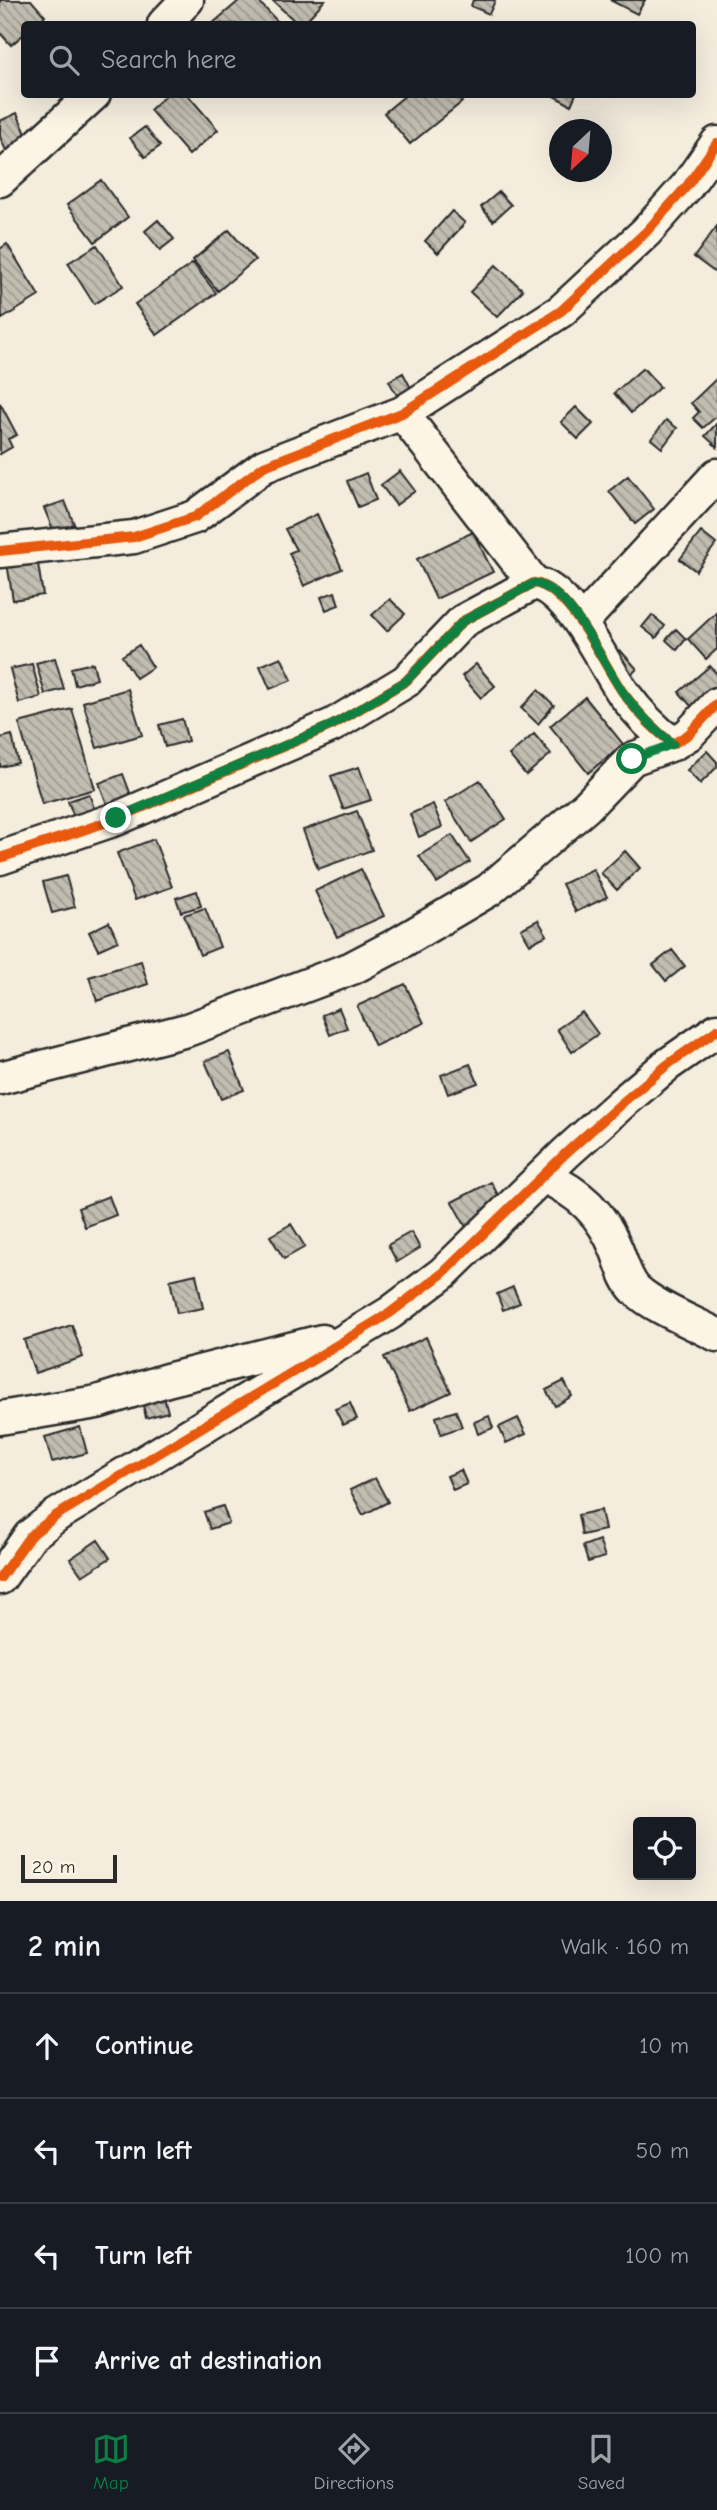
<!DOCTYPE html>
<html lang="en">
<head>
<meta charset="utf-8">
<style>
  :root { --surface:#171b24; --page:#20242c; --text:#f1f3f6; --muted:#9ea1a6; --line:#363941; --accent:#0b8043 }
  body { margin:0; font-family:"Comic Neue",sans-serif; background:var(--page); color:var(--text) }
  .controls { position:absolute; right:21px; bottom:21px; display:grid; overflow:hidden; border-radius:7px; box-shadow:0 7px 28px #0002 }
  .controls button { width:63px; height:63px; display:grid; place-items:center; padding:0; border:0; border-bottom:2px solid var(--line); background:var(--surface); color:var(--text); font:35px sans-serif }
  .compass { position:absolute; left:549px; top:119px; width:63px; height:63px; border-radius:50%; background:var(--surface); box-shadow:0 7px 28px #0002; rotate:206deg }
  .scale { position:absolute; left:21px; bottom:18px; width:96px; box-sizing:border-box; padding-left:7px; border:4px solid #2b2b2b; border-top:0; font-size:19px; line-height:24px; white-space:nowrap; color:#2b2b2b; -webkit-text-stroke:5px #fcf5e5; paint-order:stroke }
  .stop { position:absolute; width:21px; height:21px; margin:-16px; border:5px solid #0b8043; border-radius:50%; background:#fff }
  .stop.end { background:#0b8043; border-color:#fff; box-shadow:0 2px 7px #0008 }
  .list { margin:0; padding:0; list-style:none }
  h2 { display:flex; justify-content:space-between; align-items:center; height:91px; margin:0; padding:0 28px; font-size:30px }
  h2 small { font-size:23px; font-weight:400; color:var(--muted) }
  .list li { display:grid; grid-template-columns:46px 1fr auto; gap:21px; align-items:center; box-sizing:border-box; height:105px; padding:0 28px; border-top:2px solid var(--line) }
  .list b { display:block; font-size:26px; white-space:nowrap }
  .list em { font-size:23px; font-style:normal; color:var(--muted) }
  .icon { flex:none; width:38px; height:38px; fill:none; stroke:currentColor; stroke-width:2; stroke-linecap:round; stroke-linejoin:round }
  .map { position:relative; flex:none; width:717px; height:1901px; overflow:hidden }
  .search { position:absolute; background:var(--surface); box-shadow:0 7px 28px #0002; left:21px; right:21px; top:21px; height:77px; display:flex; align-items:center; gap:18px; box-sizing:border-box; padding:0 24px; border-radius:7px; color:var(--muted); font-size:26px }
  .sheet { height:511px; background:var(--surface) }
  nav { display:flex; justify-content:space-around; align-items:center; box-sizing:border-box; height:98px; border-top:2px solid var(--line); background:var(--surface); font-size:19px; color:var(--muted) }
  nav a { display:grid; justify-items:center; gap:4px }
  nav .on { color:var(--accent) }
  .map>svg:first-child { display:block }
  .building { fill:url(#building-back-hatch); stroke:#2b2b2b; stroke-width:2 }
  .lines { fill:none; stroke-linecap:round; stroke-linejoin:round }
  .minor-casing { stroke:#2b2b2b; stroke-width:37 }
  .minor { stroke:#fcf5e5; stroke-width:32 }
  .cycleway-casing { stroke:#fcf5e5; stroke-width:15 }
  .cycleway { stroke:#e8590c; stroke-width:10 }
  .route { stroke:#0b8043; stroke-width:9 }
</style>
</head>
<body>
<div class="map">
<svg width="717" height="1901" viewBox="0 0 717 1901">
  <defs>
    <pattern id="building-back-hatch" width="6" height="6" patternUnits="userSpaceOnUse" patternTransform="scale(1.75)"><rect width="6" height="6" fill="#c2bdb1"/><path d="M-1 5l2 2M0 0l6 6M5-1l2 2" fill="none" stroke="#9e9a90"/></pattern>
  </defs>
  <rect width="100%" height="100%" fill="#f4edde"/>
  <filter id="ink" filterUnits="userSpaceOnUse"><feTurbulence type="fractalNoise" baseFrequency=".0143" numOctaves="2"/><feDisplacementMap in="SourceGraphic" scale="14" xChannelSelector="R" yChannelSelector="G"/><feConvolveMatrix kernelMatrix="1 2 1 2 8 2 1 2 1" color-interpolation-filters="sRGB"/></filter>
  <g filter="url(#ink)">
    <path class="building" d="M0,0H31L45,16L35,24H24V34L11,45L0,33Z
      M240,0H257L280,24H212Z
      M272,0H325L303,24H298Z
      M473,0H493L495,1L489,14L471,6Z
      M610,0H645L637,14Z
      M167,94H187L218,130L189,155L150,110Z
      M407,94H456L462,102L410,144L384,113Z
      M550,94H576L571,105Z
      M17,113L30,143L7,153L0,137V121Z
      M145,127L160,146L145,157L130,138Z
      M101,180L128,217L95,242L67,205Z
      M499,192L511,205L493,221L481,207Z
      M452,211L465,223L438,253L425,241Z
      M158,220L174,239L160,250L145,231Z
      M717,226V274L694,257Z
      M229,230L255,260L218,291L193,260Z
      M7,244L39,296L2,319L0,249Z
      M97,245L123,286L94,304L68,263Z
      M193,263L216,293L157,335L135,304Z
      M496,265L523,290L497,317L470,292Z
      M643,368L660,387L631,413L614,393Z
      M403,373L413,392L399,399L389,381Z
      M717,378V416L703,428L693,418L699,412L691,403Z
      M0,403L17,435L8,439L12,447L0,454Z
      M576,407L593,424L578,439L561,422Z
      M666,420L677,428L662,448L651,439Z
      M717,423V447L705,436Z
      M400,471L415,491L396,505L381,485Z
      M366,473L376,500L358,507L347,481Z
      M628,476L654,509L635,524L609,491Z
      M65,501L74,524L54,532L44,508Z
      M317,514L342,569L304,586L289,553L296,550L285,529Z
      M473,532L493,572L436,599L417,559Z
      M701,532L716,544L696,571L680,559Z
      M37,558L43,595L13,600L7,563Z
      M335,592L339,605L326,610L321,597Z
      M390,599L405,614L387,631L372,615Z
      M717,612V649L706,659L688,639Z
      M652,615L665,626L656,638L642,627Z
      M676,629L686,639L677,650L666,640Z
      M139,645L153,667L136,678L122,656Z
      M620,650L637,669L625,680L609,661Z
      M281,657L292,680L270,689L260,666Z
      M55,658L64,689L45,694L36,663Z
      M93,663L97,679L75,685L71,668Z
      M32,664L41,697L19,703L10,669Z
      M476,664L495,686L481,698L462,676Z
      M710,666L717,674V696L697,713L679,692Z
      M128,689L142,735L97,748L83,702Z
      M538,690L554,705L538,724L521,708Z
      M585,697L623,744L588,773L550,726Z
      M72,709L95,789L42,804L19,723Z
      M182,719L188,741L165,747L159,725Z
      M534,734L551,754L526,775L509,755Z
      M12,735L18,763L0,767V738Z
      M707,751L717,762V767L700,784L687,770Z
      M359,767L371,800L343,809L331,776Z
      M123,774L132,798L108,807L99,783Z
      M480,780L506,819L471,842L445,802Z
      M89,794L96,813L75,820L68,801Z
      M433,804L442,827L419,837L410,814Z
      M357,811L372,850L318,869L303,830Z
      M452,835L470,862L437,883L419,856Z
      M154,839L172,887L135,900L117,853Z
      M625,851L640,868L617,890L601,873Z
      M361,869L384,916L337,937L315,891Z
      M593,869L607,897L576,912L562,884Z
      M66,876L75,907L52,913L43,882Z
      M197,891L201,906L181,912L176,898Z
      M205,908L220,947L200,955L184,915Z
      M538,920L547,935L530,944L521,929Z
      M109,922L118,941L98,950L89,932Z
      M672,950L685,966L666,981L653,965Z
      M141,961L148,984L97,1001L89,977Z
      M405,984L424,1023L375,1046L357,1006Z
      M339,1008L347,1028L330,1035L322,1015Z
      M582,1012L598,1034L572,1052L557,1029Z
      M229,1052L244,1090L221,1099L205,1061Z
      M470,1064L478,1083L448,1094L441,1075Z
      M491,1182L505,1208L467,1229L452,1202Z
      M109,1196L116,1215L85,1227L78,1208Z
      M291,1224L305,1247L284,1259L270,1236Z
      M411,1232L420,1248L397,1262L388,1245Z
      M196,1274L203,1308L177,1313L170,1280Z
      M513,1287L520,1303L503,1310L497,1294Z
      M72,1325L83,1357L35,1373L24,1340Z
      M426,1337L451,1392L410,1411L384,1357Z
      M564,1381L572,1396L555,1406L546,1390Z
      M162,1389L168,1412L146,1418L141,1395Z
      M350,1403L357,1419L343,1425L335,1409Z
      M456,1411L462,1427L441,1434L436,1417Z
      M489,1416L493,1428L478,1434L474,1422Z
      M518,1418L526,1434L506,1443L499,1427Z
      M80,1427L87,1453L52,1462L45,1437Z
      M461,1470L467,1484L453,1490L447,1476Z
      M375,1478L388,1502L363,1515L350,1490Z
      M223,1506L229,1523L210,1529L204,1512Z
      M601,1510L605,1530L582,1535L578,1515Z
      M98,1540L110,1558L82,1576L70,1559Z
      M599,1540L605,1557L588,1562L583,1546Z"/>
    <g class="lines">
      <g class="minor-casing">
        <path id="minor" d="M164,24L187,0
          M0,180L94,94
          M402,413L534,583
          M0,551L134,537L195,517L264,466L402,413L561,311L646,232L687,186L717,143
          M581,623L717,475
          M0,858L116,819L333,725L406,681L463,621L534,583C570,588 604,666 624,694C638,713 654,730 673,744L689,734L717,704
          M0,1078L187,1030L352,968L394,946L489,890L587,806L632,759L673,744
          M543,1176C580,1193 602,1213 617,1251C622,1264 626,1280 636,1290C654,1307 694,1323 717,1335
          M0,1418L97,1402L167,1380L322,1341
          M0,1578L30,1536L57,1515L390,1313L443,1273L566,1153L622,1103L667,1065L717,1030"/>
      </g>
      <use href="#minor" class="minor"/>
      <g class="cycleway-casing">
        <path id="cycleway" d="M0,551L134,537L195,517L264,466L402,413L561,311L646,232L687,186L717,143
          M0,858L116,819L333,725L406,681L463,621L534,583C570,588 604,666 624,694C638,713 654,730 673,744L689,734L717,704
          M0,1578L30,1536L57,1515L390,1313L443,1273L566,1153L622,1103L667,1065L717,1030"/>
      </g>
      <use href="#cycleway" class="cycleway"/>
    </g>
  </g>
  <g class="lines" filter="url(#ink)">
    <path class="route" d="M116,818L332,725L406,681L463,621L534,583C572,589 603,665 624,694C638,713 655,730 673,744L632,759"/>
  </g>
</svg>
<div class="controls">
<button><svg class="icon" aria-label="locate" viewBox="0 0 24 24"><circle cx="12" cy="12" r="6"/><path d="M12 2v4M12 18v4M2 12h4M18 12h4"/></svg></button>
</div>
<svg class="compass" viewBox="-18 -18 36 36"><path d="M0-13l5 13h-10z" fill="#e53935"/><path d="M0 13l5-13h-10z" fill="#9ea1a6"/></svg>
<div class="scale">20 m</div>
<div class="stop" style="left:632px;top:759px"></div>
<div class="stop end" style="left:116px;top:818px"></div>
<div class="search"><svg class="icon" aria-label="search" viewBox="0 0 24 24"><circle cx="10" cy="10" r="6"/><path d="M15 15l6 6"/></svg>Search here</div>
</div>
<section class="sheet">
<h2>2 min<small>Walk · 160 m</small></h2>
<ul class="list">
<li><svg class="icon" aria-label="ahead" viewBox="0 0 24 24"><path d="M12 20V5M6 11l6-6 6 6"/></svg><div><b>Continue</b></div><em>10 m</em></li>
<li><svg class="icon" aria-label="left" viewBox="0 0 24 24"><path d="M17 20v-9H6M10 6l-5 5 5 5"/></svg><div><b>Turn left</b></div><em>50 m</em></li>
<li><svg class="icon" aria-label="left" viewBox="0 0 24 24"><path d="M17 20v-9H6M10 6l-5 5 5 5"/></svg><div><b>Turn left</b></div><em>100 m</em></li>
<li><svg class="icon" aria-label="arrive" viewBox="0 0 24 24"><path d="M6 21V4h12l-3 4 3 4H6"/></svg><div><b>Arrive at destination</b></div></li>
</ul>
</section>
<nav>
<a class="on"><svg class="icon" aria-label="map" viewBox="0 0 24 24"><path d="M3 6l6-2 6 2 6-2v14l-6 2-6-2-6 2zM9 4v14M15 6v14"/></svg>Map</a>
<a><svg class="icon" aria-label="directions" viewBox="0 0 24 24"><path d="M12 3l9 9-9 9-9-9zM9 14v-3h6M13 9l2 2-2 2"/></svg>Directions</a>
<a><svg class="icon" aria-label="saved" viewBox="0 0 24 24"><path d="M7 4h10v16l-5-4-5 4z"/></svg>Saved</a>
</nav>
</body>
</html>
